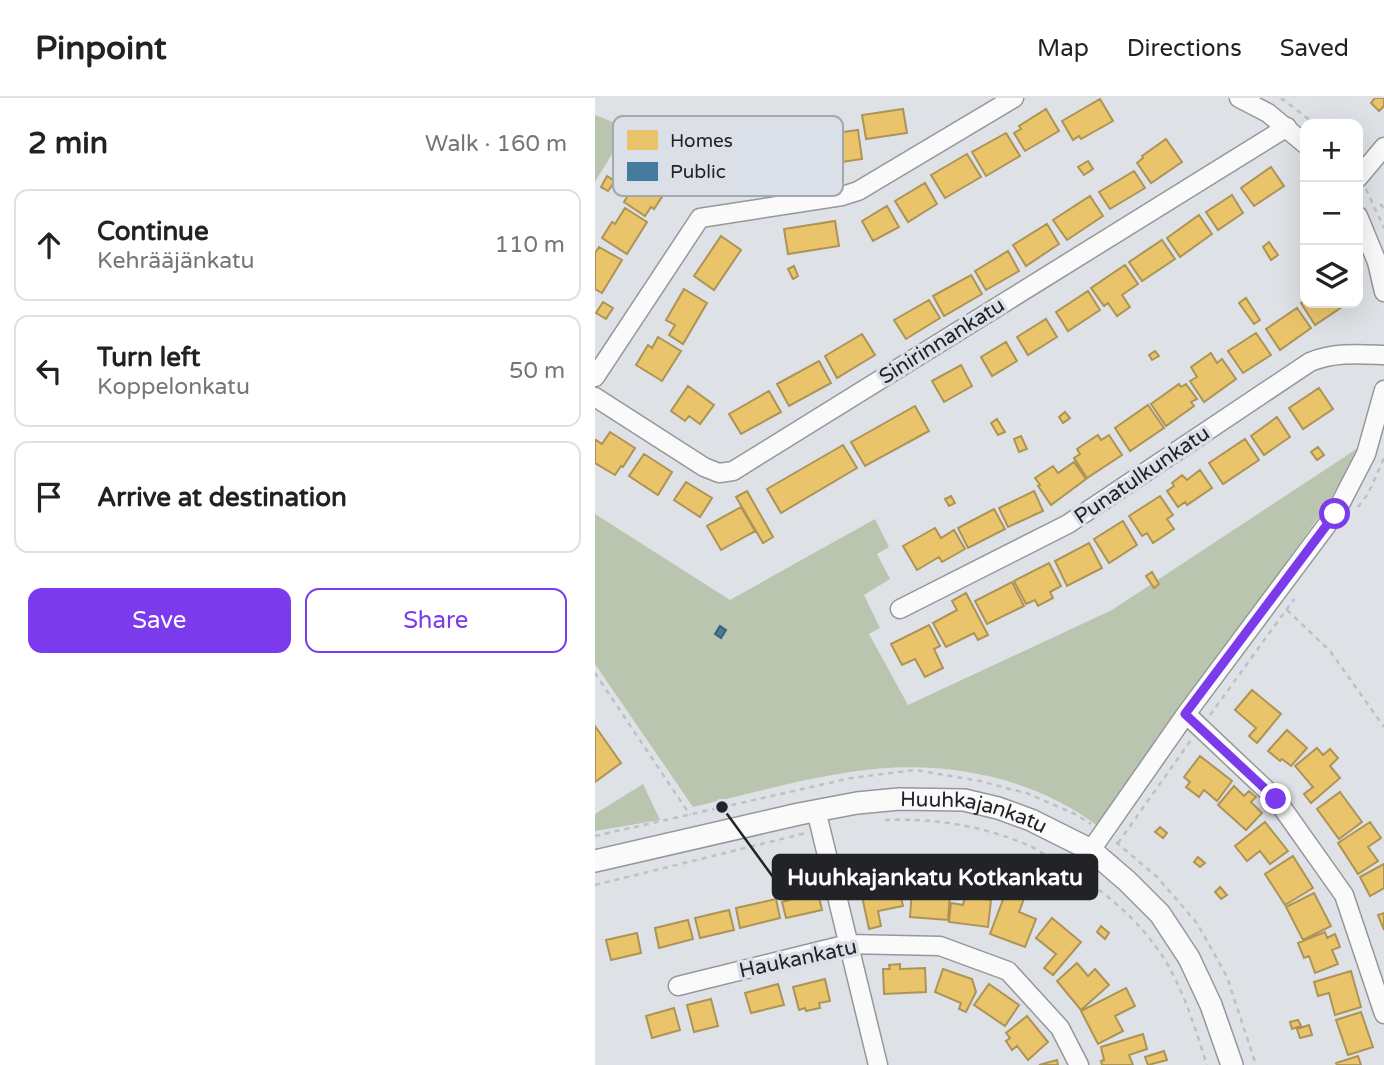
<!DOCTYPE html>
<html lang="en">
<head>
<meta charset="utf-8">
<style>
  :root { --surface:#fff; --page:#f2f2f2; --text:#222; --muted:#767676; --line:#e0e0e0; --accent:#7c3aed }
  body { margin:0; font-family:"Varela Round",sans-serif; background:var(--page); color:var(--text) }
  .controls { position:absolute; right:21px; top:21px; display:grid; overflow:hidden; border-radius:14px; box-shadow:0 7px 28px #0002 }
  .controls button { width:63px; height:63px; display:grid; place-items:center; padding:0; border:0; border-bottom:2px solid var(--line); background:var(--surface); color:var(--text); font:35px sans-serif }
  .stop { position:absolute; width:21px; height:21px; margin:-16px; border:5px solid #7c3aed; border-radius:50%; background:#fff }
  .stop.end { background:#7c3aed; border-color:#fff; box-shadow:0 2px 7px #0008 }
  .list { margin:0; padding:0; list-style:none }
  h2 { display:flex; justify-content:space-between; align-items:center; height:91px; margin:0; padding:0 28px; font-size:30px }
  h2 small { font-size:23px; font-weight:400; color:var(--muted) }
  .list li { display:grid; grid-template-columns:46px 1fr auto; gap:21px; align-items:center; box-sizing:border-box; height:112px; margin:0 14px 14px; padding:0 14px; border:2px solid var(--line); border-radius:14px }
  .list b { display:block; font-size:26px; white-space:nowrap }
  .list p { margin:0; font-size:23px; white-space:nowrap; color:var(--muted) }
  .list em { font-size:23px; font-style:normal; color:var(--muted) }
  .actions { display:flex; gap:14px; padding:21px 28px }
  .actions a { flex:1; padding:16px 0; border:2px solid var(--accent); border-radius:14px; text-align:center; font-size:24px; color:var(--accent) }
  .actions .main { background:var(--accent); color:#fff }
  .icon { flex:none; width:38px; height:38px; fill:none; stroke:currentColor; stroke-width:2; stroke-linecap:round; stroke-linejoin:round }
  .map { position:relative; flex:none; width:789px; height:967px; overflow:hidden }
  header { display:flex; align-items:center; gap:42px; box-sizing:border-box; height:98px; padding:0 35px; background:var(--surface); border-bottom:2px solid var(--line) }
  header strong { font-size:33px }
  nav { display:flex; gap:38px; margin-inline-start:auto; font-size:24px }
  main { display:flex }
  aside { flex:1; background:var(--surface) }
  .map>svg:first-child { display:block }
  .forest { fill:#bac5b0 }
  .homes { fill:#e9c46a; stroke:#ad9456; stroke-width:2 }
  .public { fill:#457b9d; stroke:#3a6179; stroke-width:2 }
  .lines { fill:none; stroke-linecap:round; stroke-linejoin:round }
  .minor-casing { stroke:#95979a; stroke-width:21 }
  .tertiary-casing { stroke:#95979a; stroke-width:24 }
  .path { stroke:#c0c0c3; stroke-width:2.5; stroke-dasharray:5 5; stroke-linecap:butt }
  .minor { stroke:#fafafb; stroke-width:18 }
  .tertiary { stroke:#fafafb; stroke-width:21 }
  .route { stroke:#7c3aed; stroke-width:9 }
  .labels { text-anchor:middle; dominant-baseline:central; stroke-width:7; stroke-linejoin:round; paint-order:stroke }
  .street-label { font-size:21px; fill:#212326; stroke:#dbe0e8 }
  .key { fill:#dbe0e8; stroke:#a3a7ae; stroke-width:2 }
  .key-label { font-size:19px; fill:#212326 }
  .leader { fill:none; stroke:#212326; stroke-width:2.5 }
  .callout-dot { fill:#212326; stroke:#dbe0e8; stroke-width:2.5 }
  .callout { fill:#212326; stroke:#212326; stroke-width:2.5 }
  .callout-label { font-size:23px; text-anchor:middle; font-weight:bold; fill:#fff }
</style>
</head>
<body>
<header>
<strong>Pinpoint</strong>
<nav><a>Map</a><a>Directions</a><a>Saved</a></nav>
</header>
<main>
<aside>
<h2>2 min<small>Walk · 160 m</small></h2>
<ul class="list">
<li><svg class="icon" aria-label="ahead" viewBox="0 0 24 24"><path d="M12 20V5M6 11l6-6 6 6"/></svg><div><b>Continue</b><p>Kehrääjänkatu</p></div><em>110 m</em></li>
<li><svg class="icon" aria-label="left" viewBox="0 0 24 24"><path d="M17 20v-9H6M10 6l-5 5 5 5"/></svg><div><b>Turn left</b><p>Koppelonkatu</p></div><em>50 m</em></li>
<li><svg class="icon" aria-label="arrive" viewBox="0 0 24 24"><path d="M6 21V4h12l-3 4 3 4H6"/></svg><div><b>Arrive at destination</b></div></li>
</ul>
<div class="actions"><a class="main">Save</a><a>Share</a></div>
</aside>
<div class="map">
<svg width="789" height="967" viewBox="0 0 789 967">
  <rect width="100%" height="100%" fill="#dee1e5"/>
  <path class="forest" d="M0,17L33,30L0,84Z
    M766,348L732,407L504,729C435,676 341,660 255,674C202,682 150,697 98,709L0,566V416L135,502L280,421L294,449L282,456L295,481L269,497L285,530L274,536L313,607L517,512Z
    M48,686L65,722L0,733V716Z"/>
  <path class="homes" d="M780,0H789V8L784,13L776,5Z
    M505,1L518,23L486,41L484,38L478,42L467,23Z
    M308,11L312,35L271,41L267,17Z
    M451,11L464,33L430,53L419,35L426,31L424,28Z
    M263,32L267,61L240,65L242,78L219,82L213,39Z
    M411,35L425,58L391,78L377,54Z
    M571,41L587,64L556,85L542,65L548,60L547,58Z
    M372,56L386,79L350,100L336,77Z
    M493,63L498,71L489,77L483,69Z
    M676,69L689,88L659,108L646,90Z
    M55,72L76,85L59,111L56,109L50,118L29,104L36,92L40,94Z
    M539,73L550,90L515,111L504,94Z
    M12,78L20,83L13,93L6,89Z
    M330,85L342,106L313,124L300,103Z
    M637,97L648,115L623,132L611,114Z
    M495,98L508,118L472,142L458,122Z
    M292,108L304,129L278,143L267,123Z
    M30,110L52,124L32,156L7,140L17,124L20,126Z
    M604,117L617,136L585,159L572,140Z
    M240,123L244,148L193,156L189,131Z
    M452,126L464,146L431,168L418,147Z
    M126,138L146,152L119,192L99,178Z
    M567,142L580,161L547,183L534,164Z
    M674,144L683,157L676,162L668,149Z
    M4,149L27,162L7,195L0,191V155Z
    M413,153L424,173L391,192L380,173Z
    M530,167L543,186L527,197L535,209L522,218L513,205L509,208L496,190Z
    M199,168L203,178L198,181L193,171Z
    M376,177L387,196L349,218L338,198Z
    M89,191L112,205L88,246L74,237L80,227L71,222Z
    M493,193L505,212L473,233L461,214Z
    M651,200L665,222L659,226L644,205Z
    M334,202L345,220L311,241L299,222Z
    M710,202V205H753L720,227L706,205Z
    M8,204L18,210L11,221L1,215Z
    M702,210L716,230L685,252L671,231Z
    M451,221L462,239L433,257L422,239Z
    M661,235L676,257L648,275L633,253Z
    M267,236L280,257L242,280L230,258Z
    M63,239L86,253L67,283L41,267L53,247L57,250Z
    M411,244L422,263L397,278L386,259Z
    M560,253L564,258L557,262L554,257Z
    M616,255L622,265L627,261L641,281L609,304L595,283L602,279L596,269Z
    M224,263L236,285L194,308L182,286Z
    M366,267L377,288L349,304L337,283Z
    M584,286L586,289L591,286L602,301L596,304L599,308L571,328L556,306Z
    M93,288L119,307L105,326L94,318L90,323L76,313Z
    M724,290L738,311L708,331L694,310Z
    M174,293L186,314L146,336L134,316Z
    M553,307L569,330L535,353L520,330Z
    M320,308L334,333L270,368L256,344Z
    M470,314L475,320L468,325L464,319Z
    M682,319L695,339L669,357L656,338Z
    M402,321L410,334L403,337L396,325Z
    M15,334L40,350L28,369L26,368L20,377L0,365V345L1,342L7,346Z
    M503,337L506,342L514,337L527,357L492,380L479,360L485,356L482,351Z
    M426,338L432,351L424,354L419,341Z
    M650,341L664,362L628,386L614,365Z
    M248,347L262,370L186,415L172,391Z
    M723,349L729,357L722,362L716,354Z
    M49,356L77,374L63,397L34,378Z
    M479,364L491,381L456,407L443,388L445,387L440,380L458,368L463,375Z
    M605,372L617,390L592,407L590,404L583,409L572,393L579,388L577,385L587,377L592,382Z
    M91,384L117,400L105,419L79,402Z
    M152,393L178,439L168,445L141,399Z
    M439,393L448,413L413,429L404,410Z
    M356,398L360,405L354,408L350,401Z
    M565,398L578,417L572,421L579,431L558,445L552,435L547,438L534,418Z
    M146,409L160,433L126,452L112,428Z
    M399,411L410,431L373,450L363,430Z
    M528,423L542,447L514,465L499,441Z
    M340,430L346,440L359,432L370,451L347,464L344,459L322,472L308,448Z
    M494,445L507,470L472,488L460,463Z
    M454,465L466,488L455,494L458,500L443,508L440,502L431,506L419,483Z
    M557,474L564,486L559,490L551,478Z
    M417,484L429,508L392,526L380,503Z
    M371,495L393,537L383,542L379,535L351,549L338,525L362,512L357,503Z
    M334,527L345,548L339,551L348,570L330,579L320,561L307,567L296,546Z
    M657,592L686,616L662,645L654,638L661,630L640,612Z
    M0,628L26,665L0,684Z
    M692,632L712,650L696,668L687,661L685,663L673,653Z
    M722,650L728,657L735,651L743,660L735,668L745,680L716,705L709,696L718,689L700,668Z
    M605,658L637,683L622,703L609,692L604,699L591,689L595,684L589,679Z
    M639,688L649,698L654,693L661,699L656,704L667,715L651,732L623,707Z
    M745,694L767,724L744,741L722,711Z
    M670,724L693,753L675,766L665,753L652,763L640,748Z
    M775,724L786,740L773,749L783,763L763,776L743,745Z
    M565,729L572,735L568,740L560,734Z
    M698,758L718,790L690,807L670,776Z
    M603,759L610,765L605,769L599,764Z
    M789,766V790L775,798L765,779Z
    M318,777L351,780L350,794L355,795L353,822L315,819Z
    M302,781L308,808L283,813L286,828L274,831L265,789Z
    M625,789L632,797L626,801L620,794Z
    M222,791L227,812L191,820L187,804L194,802L193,798Z
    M412,791L430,798L424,814L441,821L430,849L395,836Z
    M719,795L736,828L708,842L691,809Z
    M370,798L396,802L393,829L354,824L356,805L368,807Z
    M181,801L185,820L145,830L141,810Z
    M134,812L139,832L105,840L100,820Z
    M789,815V832L783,817Z
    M457,820L486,844L458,877L449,870L461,856L441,840Z
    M93,822L98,841L64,850L60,830Z
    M506,828L514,835L510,841L502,834Z
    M730,834L732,840L740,836L745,849L737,852L743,866L720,875L714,858L709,860L703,845Z
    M42,835L46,855L16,862L11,842Z
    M482,865L493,878L500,871L514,887L486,912L462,883Z
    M305,866V871L330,870L331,894L289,896L288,871H295L294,867Z
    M348,871L377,881L381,894L371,914L364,911L366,905L340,894Z
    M756,873L766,909L740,917L734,895L723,898L719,884Z
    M230,881L235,903L224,905L225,910L211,913L210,910L204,912L198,889Z
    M183,886L189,907L156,915L150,895Z
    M394,886L424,907L410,928L379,907Z
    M531,890L540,908L520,918L528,933L503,946L486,913Z
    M116,901L123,928L99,934L92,907Z
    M79,910L85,932L57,940L51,918Z
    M766,914L778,949L753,957L741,922Z
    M432,918L453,944L433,962L422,948L417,952L411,943L415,940L411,935Z
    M703,922L706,928L697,931L695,924Z
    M714,927L717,937L705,940L702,931Z
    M548,936L552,951L534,957L538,967H507L506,963L509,962L506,949Z
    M569,953L572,962L553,967L550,959Z
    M763,958L766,967H742L741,965Z
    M462,962L463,967H444Z"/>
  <path class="public" d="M125,528L131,532L126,540L120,536Z"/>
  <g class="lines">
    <g class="minor-casing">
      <path id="minor" d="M644,0L673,15L710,46
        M763,80L789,49
        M763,118L782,164L789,194
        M0,279L105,120L247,98L263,93L419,0
        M0,299L109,369L124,375L138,373L692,29
        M305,511L473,426L715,264C740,254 763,256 789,257
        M591,616L681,701L749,797L789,916
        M221,712L283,967
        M496,752L591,616L740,416L771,356L789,292
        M83,888L253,846L345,848L413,873L465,930L484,967"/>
    </g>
    <g class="tertiary-casing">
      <g id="tertiary">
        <path id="s1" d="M0,763L204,716L262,705L304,701L369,702L403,710L436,722L496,752L532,783L565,816L594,860L616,907L637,967"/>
      </g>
    </g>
    <path class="path" d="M686,0L720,26
      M771,91L789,130
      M785,106L789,110
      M763,409L773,396L789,360
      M692,512L735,553L789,629
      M0,575L95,717
      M615,617L699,501
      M290,722C340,720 389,728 435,748C447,754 459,763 471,770C511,794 542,820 568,859C589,892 600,930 612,967
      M0,738L256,680L320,672L385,683L434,696L480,716L496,726
      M521,744L562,779L602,825L632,879L661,967
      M523,745L596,642
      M0,787L211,735"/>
    <use href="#minor" class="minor"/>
    <use href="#tertiary" class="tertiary"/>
  </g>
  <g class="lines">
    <path class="route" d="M681,701L590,616L740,416"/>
  </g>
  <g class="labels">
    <g class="street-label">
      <text transform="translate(347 243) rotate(-32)">Sinirinnankatu</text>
      <text transform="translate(547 377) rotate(-34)">Punatulkunkatu</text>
      <text stroke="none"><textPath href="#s1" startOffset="387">Huuhkajankatu</textPath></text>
      <text transform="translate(203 861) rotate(-12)">Haukankatu</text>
    </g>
  </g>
  <rect x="18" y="18" width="230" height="80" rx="10" class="key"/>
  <rect x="32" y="32" width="31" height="20" fill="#e9c46a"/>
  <rect x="32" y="64" width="31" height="19" fill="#457b9d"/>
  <g class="key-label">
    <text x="75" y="49">Homes</text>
    <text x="75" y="80">Public</text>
  </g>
  <path class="leader" d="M127 709L178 779"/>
  <circle class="callout-dot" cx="127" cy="709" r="7"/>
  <rect class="callout" x="178" y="757" width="324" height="44" rx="7"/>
  <g class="callout-label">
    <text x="340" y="787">Huuhkajankatu Kotkankatu</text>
  </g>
</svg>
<div class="controls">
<button>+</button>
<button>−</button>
<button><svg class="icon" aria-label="layers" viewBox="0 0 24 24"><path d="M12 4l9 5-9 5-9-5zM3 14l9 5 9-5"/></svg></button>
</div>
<div class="stop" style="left:740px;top:416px"></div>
<div class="stop end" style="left:681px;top:701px"></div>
</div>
</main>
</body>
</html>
